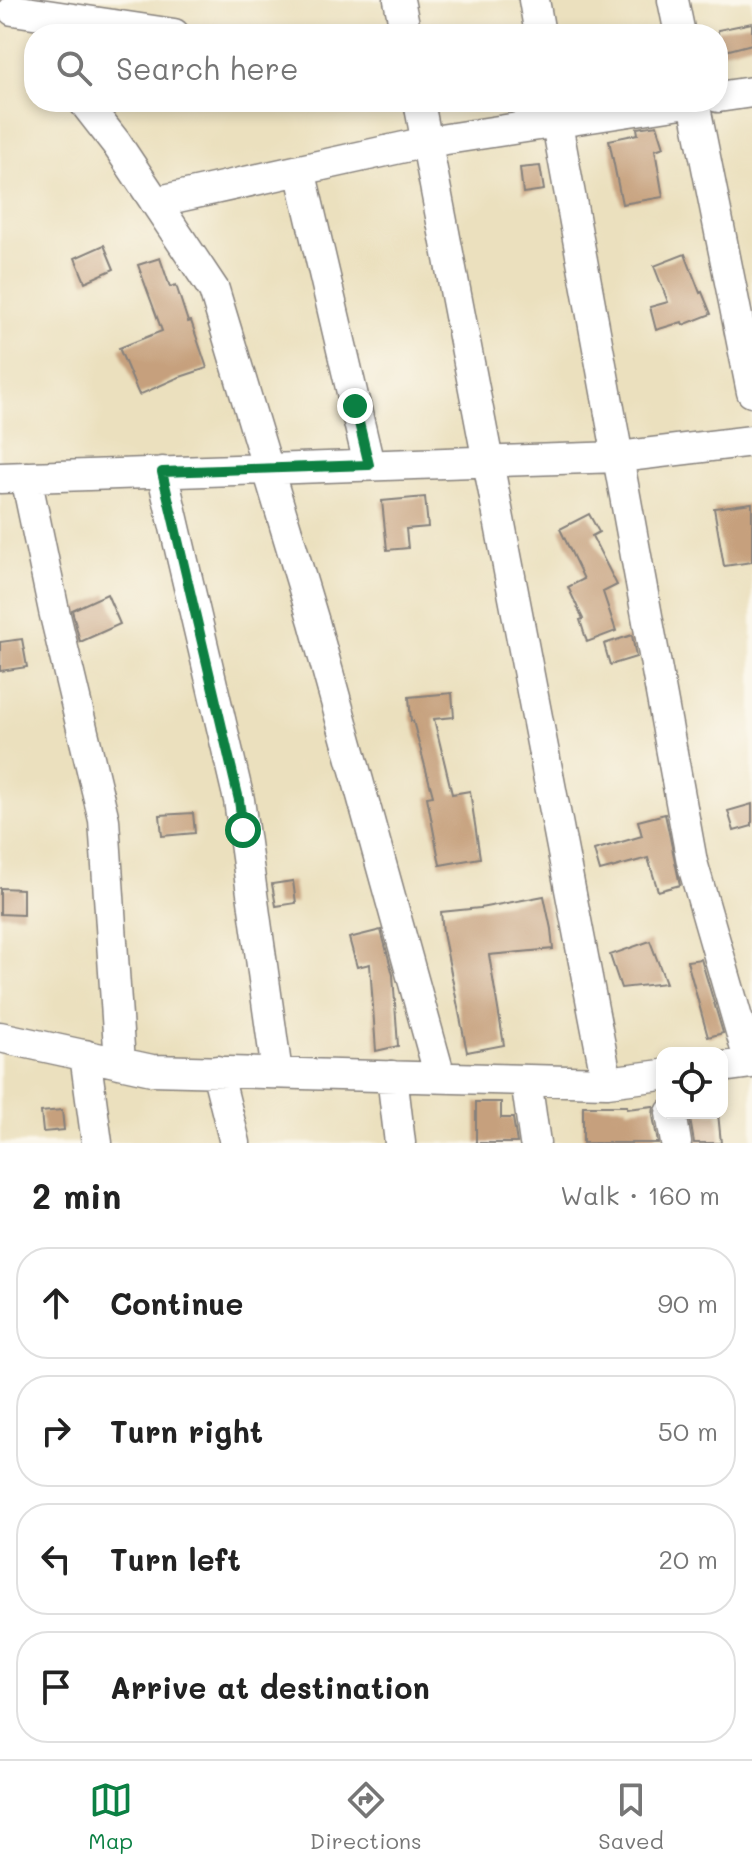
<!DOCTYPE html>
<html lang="en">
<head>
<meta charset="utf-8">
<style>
  :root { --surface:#fff; --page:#f2f2f2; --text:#222; --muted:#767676; --line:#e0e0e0; --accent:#0b8043 }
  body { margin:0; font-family:Mali,sans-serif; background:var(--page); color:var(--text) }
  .controls { position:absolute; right:24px; bottom:24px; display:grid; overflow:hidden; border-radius:16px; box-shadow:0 4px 12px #0003 }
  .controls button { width:72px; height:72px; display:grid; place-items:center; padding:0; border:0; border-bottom:2px solid var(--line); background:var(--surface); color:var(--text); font:40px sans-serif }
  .stop { position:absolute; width:24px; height:24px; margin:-18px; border:6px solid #0b8043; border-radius:50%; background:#fff }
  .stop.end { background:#0b8043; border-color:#fff; box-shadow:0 2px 8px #0008 }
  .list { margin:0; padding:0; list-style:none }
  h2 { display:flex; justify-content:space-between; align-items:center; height:104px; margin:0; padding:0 32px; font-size:34px }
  h2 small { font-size:26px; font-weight:400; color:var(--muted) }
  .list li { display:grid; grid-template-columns:52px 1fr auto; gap:24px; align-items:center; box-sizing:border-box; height:112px; margin:0 16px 16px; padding:0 16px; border:2px solid var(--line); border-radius:32px }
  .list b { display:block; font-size:30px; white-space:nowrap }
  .list em { font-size:26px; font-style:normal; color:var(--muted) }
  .icon { flex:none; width:44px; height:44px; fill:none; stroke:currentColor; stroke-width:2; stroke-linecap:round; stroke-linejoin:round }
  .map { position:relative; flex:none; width:752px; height:1143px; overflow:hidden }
  .search { position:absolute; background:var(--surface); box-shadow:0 4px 12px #0003; left:24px; right:24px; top:24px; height:88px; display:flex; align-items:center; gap:20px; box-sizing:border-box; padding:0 28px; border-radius:32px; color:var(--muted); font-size:30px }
  .sheet { height:616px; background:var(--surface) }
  nav { display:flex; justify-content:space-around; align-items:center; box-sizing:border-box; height:112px; border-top:2px solid var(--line); background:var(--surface); font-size:22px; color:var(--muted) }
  nav a { display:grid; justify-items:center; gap:4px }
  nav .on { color:var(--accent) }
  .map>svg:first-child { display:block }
  .building { fill:#c6a07d }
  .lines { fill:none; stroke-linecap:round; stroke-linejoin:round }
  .street-casing { stroke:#86817c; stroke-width:33 }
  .street { stroke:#fff; stroke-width:30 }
  .route { stroke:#0b8043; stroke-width:10 }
</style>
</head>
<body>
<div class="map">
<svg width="752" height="1143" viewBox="0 0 752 1143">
  <rect width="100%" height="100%" fill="#fbf7ec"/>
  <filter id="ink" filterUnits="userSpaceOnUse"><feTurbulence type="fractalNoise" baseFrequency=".0125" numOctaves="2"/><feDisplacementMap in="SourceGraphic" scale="16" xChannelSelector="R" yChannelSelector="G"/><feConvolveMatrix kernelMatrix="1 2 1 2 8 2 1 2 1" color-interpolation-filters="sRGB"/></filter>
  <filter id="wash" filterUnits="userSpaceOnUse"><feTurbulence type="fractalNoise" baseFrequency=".006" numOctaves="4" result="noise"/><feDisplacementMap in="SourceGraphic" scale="32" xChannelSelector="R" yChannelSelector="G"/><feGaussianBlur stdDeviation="1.8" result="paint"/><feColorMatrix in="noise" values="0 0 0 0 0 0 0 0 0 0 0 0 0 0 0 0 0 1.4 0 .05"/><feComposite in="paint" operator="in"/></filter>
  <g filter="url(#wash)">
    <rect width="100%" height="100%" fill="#ebe0be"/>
    <g id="blocks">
      <path class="building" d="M752,23V44L718,53V30Z
        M657,125L664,147L655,150L663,197L622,204L609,140L638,134L637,128Z
        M540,166L544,190L523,193L520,168Z
        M104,245L114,269L85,282L75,258Z
        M685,254L700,293L702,292L711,314L683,325L682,322L656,330L650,307L668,302L654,266Z
        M160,258L170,287L176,285L188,322L191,321L207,368L177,378L139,395L119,348L162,331L138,265Z
        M425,497L428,527L406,529L408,548L387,550L382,501Z
        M752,503V562L724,566L714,508Z
        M589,514L599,532L592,536L617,585L603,592L616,631L587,642L580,620L583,619L568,587L584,579L560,529Z
        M107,594L120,624L80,642L72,610Z
        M632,635L636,657L610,665L604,644Z
        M22,639L27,667L0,671V642Z
        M452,693L454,717L434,719L452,794L470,791L480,858L440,865L427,797L433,796L413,721H411L409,697Z
        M752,804V826L734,831L728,811Z
        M193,813L195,833L162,836L160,815Z
        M665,814L680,885L658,891L648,858L600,871L594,850L642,836L638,821Z
        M293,881L296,903L276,906L272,884Z
        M0,888L23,889V915L0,914Z
        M544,896L551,929L553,949L489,955L504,1045L467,1052L443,933L441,912L480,908Z
        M381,930L393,975L398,1046L376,1051L370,964L357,967L349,938Z
        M650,941L666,983L621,988L610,955Z
        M701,959L723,1033L708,1037L687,961Z
        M476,1102H501V1118H513L517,1143H476Z
        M583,1106H627V1109L654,1106L653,1116L658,1143H583Z
        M62,1110L64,1130L43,1132L41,1112Z
        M689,1113H718L721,1143H694Z"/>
    </g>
  </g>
  <g filter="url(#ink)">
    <use href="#blocks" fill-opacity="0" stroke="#86817c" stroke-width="2"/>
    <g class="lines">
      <g class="street-casing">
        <path id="street" d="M399,0L406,34
          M534,0L540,34
          M673,0L680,34
          M13,10L174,34
          M718,97L752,92
          M84,102L116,143L214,290L314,622L440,1077
          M419,102L607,1082
          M553,102L692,862L750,1063
          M694,102L752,392
          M300,170L369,465
          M155,202L427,142L688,102
          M162,472L239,800L277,1073
          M26,477L54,611L104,820L120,1063
          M0,478L619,457L752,441
          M0,1037L152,1070L607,1082L662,1075
          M85,1055L97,1143
          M722,1067L752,1063
          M217,1071L235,1143
          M392,1076L400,1143
          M526,1080L535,1143
          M671,1113L676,1143"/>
      </g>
      <use href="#street" class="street"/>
    </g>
  </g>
  <g class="lines" filter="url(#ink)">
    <path class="route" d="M243,830L239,800L162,472L369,465L355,406"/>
  </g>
</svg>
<div class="controls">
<button><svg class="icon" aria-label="locate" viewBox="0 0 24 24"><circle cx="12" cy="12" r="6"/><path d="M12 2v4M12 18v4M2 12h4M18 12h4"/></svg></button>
</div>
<div class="stop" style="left:243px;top:830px"></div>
<div class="stop end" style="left:355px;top:406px"></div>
<div class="search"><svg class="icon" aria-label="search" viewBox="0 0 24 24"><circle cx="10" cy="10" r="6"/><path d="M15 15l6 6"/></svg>Search here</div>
</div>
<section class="sheet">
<h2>2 min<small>Walk · 160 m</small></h2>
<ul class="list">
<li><svg class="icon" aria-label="ahead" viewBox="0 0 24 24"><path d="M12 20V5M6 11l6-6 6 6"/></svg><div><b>Continue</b></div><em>90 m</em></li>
<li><svg class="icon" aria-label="right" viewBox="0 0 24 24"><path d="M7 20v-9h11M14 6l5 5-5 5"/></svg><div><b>Turn right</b></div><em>50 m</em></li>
<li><svg class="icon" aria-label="left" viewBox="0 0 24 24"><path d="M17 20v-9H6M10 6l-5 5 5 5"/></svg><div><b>Turn left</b></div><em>20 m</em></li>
<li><svg class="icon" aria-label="arrive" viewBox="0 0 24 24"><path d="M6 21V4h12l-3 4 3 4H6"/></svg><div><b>Arrive at destination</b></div></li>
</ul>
</section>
<nav>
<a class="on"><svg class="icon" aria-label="map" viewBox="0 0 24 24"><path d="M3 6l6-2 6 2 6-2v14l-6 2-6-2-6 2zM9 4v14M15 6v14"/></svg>Map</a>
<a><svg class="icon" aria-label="directions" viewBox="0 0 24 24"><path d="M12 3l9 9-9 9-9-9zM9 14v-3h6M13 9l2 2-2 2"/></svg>Directions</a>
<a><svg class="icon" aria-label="saved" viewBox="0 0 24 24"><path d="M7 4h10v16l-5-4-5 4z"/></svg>Saved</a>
</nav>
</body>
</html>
